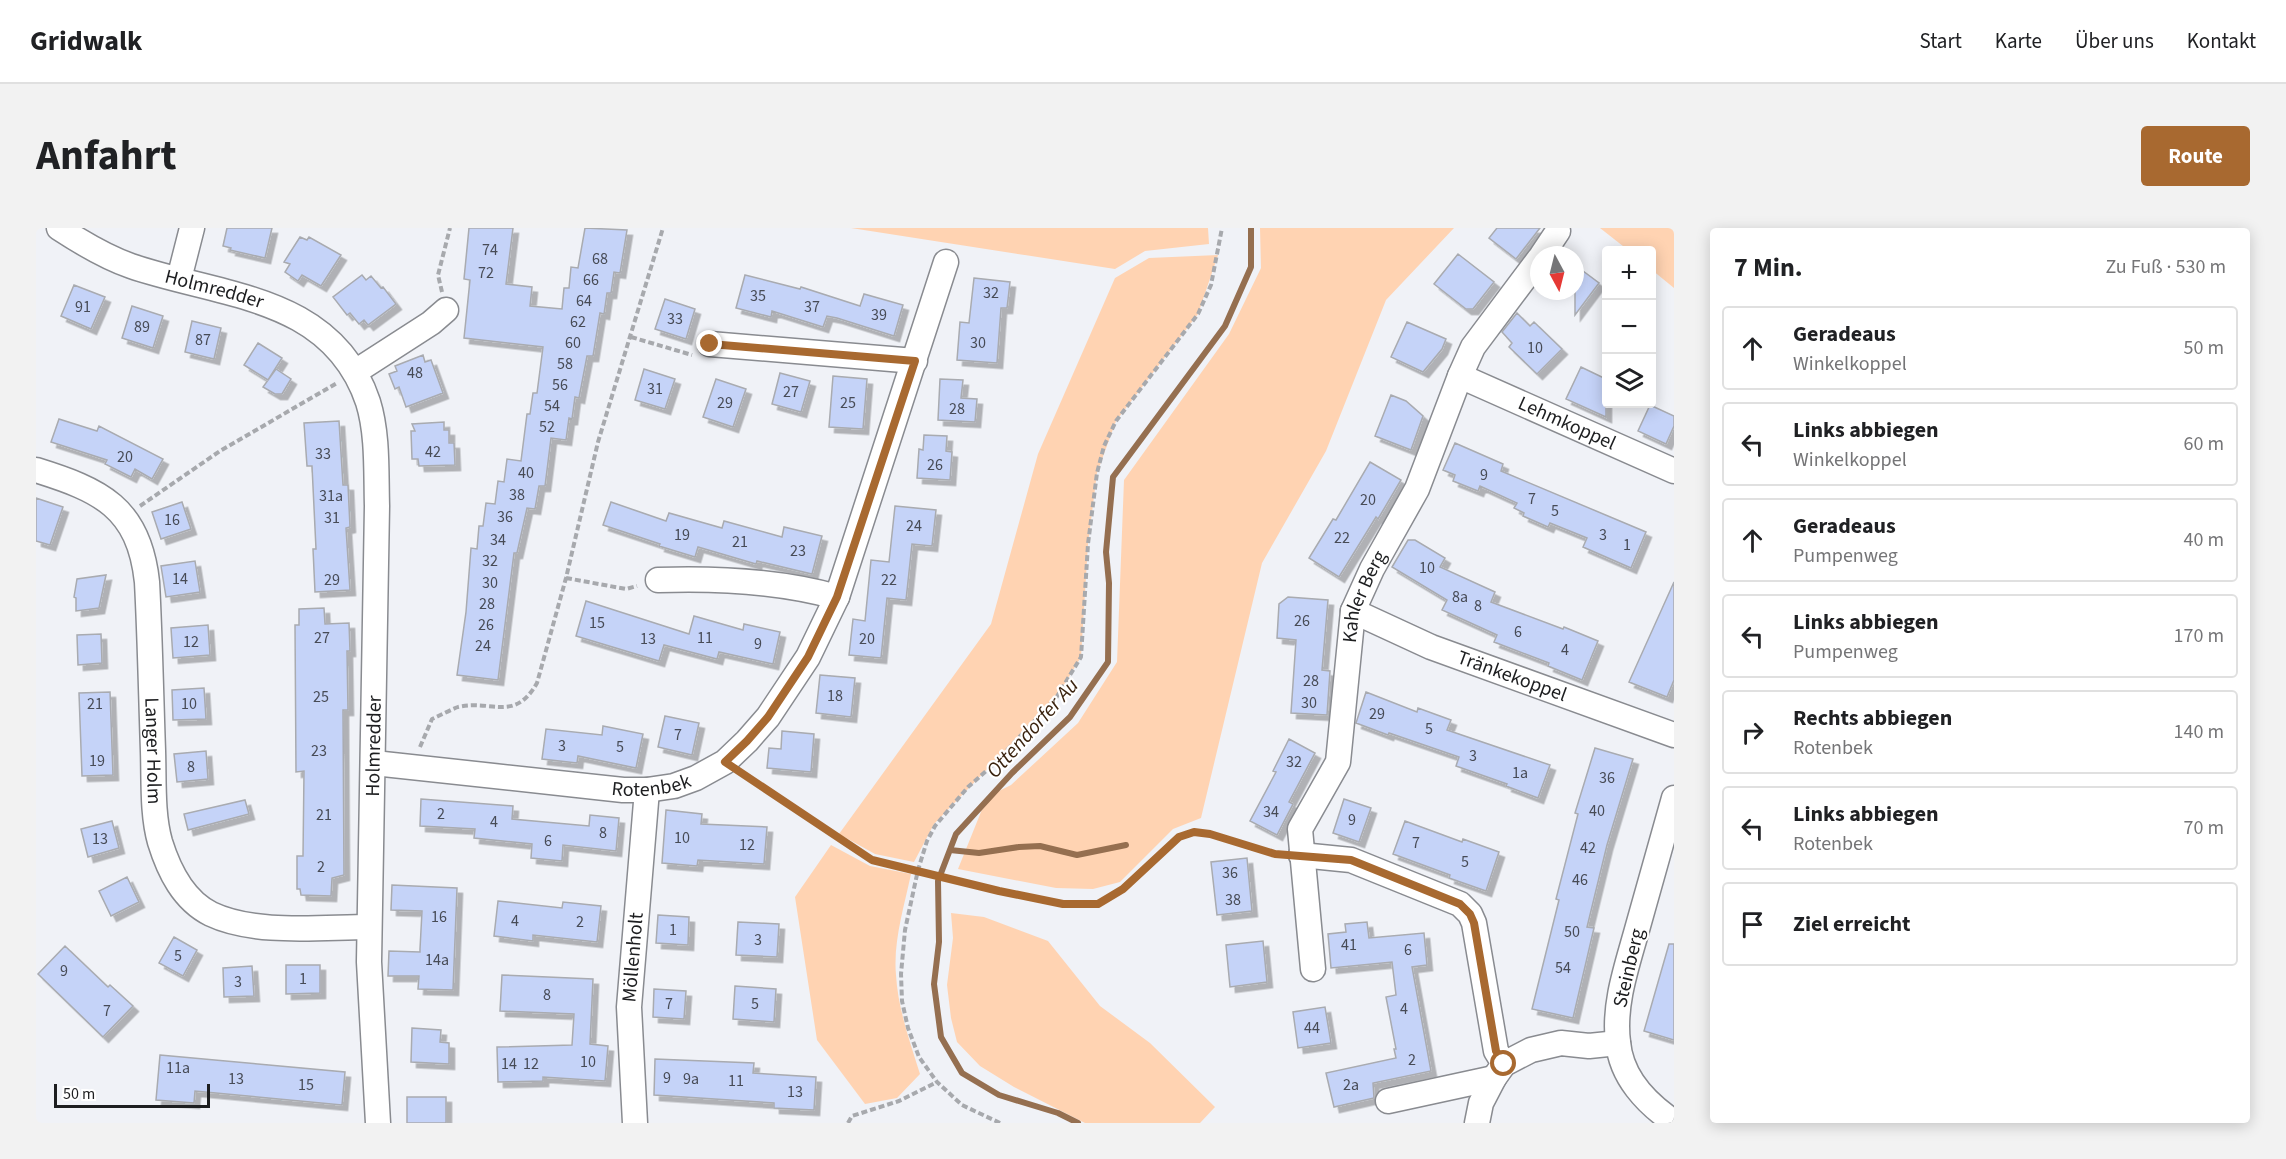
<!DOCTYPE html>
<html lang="de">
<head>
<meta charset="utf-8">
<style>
  :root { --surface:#fff; --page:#f2f2f2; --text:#202124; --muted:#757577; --line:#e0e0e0; --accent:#a86930 }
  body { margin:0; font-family:"Source Sans 3",sans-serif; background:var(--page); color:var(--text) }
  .controls { position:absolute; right:18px; top:18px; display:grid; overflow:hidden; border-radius:6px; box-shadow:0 3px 15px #0003 }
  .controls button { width:54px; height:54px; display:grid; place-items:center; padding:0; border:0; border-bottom:2px solid var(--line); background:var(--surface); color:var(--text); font:30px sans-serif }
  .compass { position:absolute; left:1494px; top:18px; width:54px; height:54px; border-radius:50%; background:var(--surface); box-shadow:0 3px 15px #0003; rotate:173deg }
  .scale { position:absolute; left:18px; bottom:15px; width:156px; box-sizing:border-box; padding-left:6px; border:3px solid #1d1e20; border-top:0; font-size:16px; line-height:21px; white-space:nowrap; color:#1d1e20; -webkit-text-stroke:4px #fff; paint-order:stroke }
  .stop { position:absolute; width:18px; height:18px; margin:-14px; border:4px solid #a86930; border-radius:50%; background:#fff }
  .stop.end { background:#a86930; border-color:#fff; box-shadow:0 2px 6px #0008 }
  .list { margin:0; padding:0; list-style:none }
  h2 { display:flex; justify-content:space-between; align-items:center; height:78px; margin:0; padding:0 24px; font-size:26px }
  h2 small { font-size:20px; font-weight:400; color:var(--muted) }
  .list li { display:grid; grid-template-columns:39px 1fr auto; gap:18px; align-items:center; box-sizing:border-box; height:84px; margin:0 12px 12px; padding:0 12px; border:2px solid var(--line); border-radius:6px }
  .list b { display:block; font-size:22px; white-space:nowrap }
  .list p { margin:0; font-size:20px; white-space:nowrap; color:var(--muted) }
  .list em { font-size:20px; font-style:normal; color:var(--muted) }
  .icon { flex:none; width:33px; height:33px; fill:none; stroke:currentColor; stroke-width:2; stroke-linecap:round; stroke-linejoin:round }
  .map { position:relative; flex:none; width:1638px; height:895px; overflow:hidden; border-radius:6px }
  header { display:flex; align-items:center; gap:36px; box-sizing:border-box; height:84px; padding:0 30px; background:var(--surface); border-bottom:2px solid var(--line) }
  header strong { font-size:28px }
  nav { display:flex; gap:33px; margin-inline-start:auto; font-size:21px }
  .intro { display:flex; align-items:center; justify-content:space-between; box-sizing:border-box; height:144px; padding:0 36px }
  h1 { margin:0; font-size:42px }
  .button { padding:15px 27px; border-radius:6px; background:var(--accent); color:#fff; font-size:21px; font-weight:700 }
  main { display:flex; gap:36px; padding:0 36px }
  aside { flex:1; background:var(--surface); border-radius:6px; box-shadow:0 3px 15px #0003 }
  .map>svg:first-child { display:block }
  .green { fill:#ffd3b2 }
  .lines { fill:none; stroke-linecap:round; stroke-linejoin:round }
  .stream { stroke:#956f50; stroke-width:6 }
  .building { fill:#c5d3f8; stroke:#a9abb0; stroke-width:1.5; filter:url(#shadow) }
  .minor-casing { stroke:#898b90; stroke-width:27 }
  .path { stroke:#a7a9ad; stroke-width:4; stroke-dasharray:6 3; stroke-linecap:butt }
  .minor { stroke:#fff; stroke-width:24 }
  .route { stroke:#a86930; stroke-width:8 }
  .labels { text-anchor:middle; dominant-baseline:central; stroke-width:4.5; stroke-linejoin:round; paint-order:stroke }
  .number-label { font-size:16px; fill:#474b56 }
  .street-label { font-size:20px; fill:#1d1e20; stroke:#fff }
  .water-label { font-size:21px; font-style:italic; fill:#3a230f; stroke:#fff }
</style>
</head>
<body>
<header>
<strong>Gridwalk</strong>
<nav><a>Start</a><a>Karte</a><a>Über uns</a><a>Kontakt</a></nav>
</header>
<div class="intro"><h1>Anfahrt</h1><a class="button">Route</a></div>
<main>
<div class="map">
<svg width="1638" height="895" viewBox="0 0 1638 895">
  <defs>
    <filter id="shadow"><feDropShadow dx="5.5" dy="5.5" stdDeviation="0" flood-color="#0004"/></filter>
  </defs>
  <rect width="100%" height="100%" fill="#f0f2f7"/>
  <path class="green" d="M815,0H1172L1173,16L1109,23L1079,41Z
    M1224,0H1418L1350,72L1290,223L1226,335L1165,590L1137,601L1084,654L1057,661L1020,660L922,641L951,569L975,557L1042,495L1081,434L1088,252L1193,106L1225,40Z
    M1564,0H1638V60L1616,42V22H1592Z
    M1182,27L1162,86L1080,193L1061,245L1052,316L1045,429L1020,470L898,596L878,634L839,626L803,606L955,396L1002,226L1079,50L1113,30Z
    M795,617L834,638L875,646C868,679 857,714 860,747C862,781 874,814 884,846L861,870L829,876L781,812L759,669Z
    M915,685L948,689L1012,713L1064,778L1114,815L1179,879L1164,895H1049L978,859L944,838L921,814L915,790L911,757L917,710Z"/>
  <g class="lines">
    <path class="stream" d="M914,622L943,625L983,619L1004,618L1041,627L1090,617
      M1042,895L1022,885L963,867L926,845L905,809L898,756L903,714L902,653L920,606L976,545L1034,489L1072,434L1073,355L1070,324L1077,249L1189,98L1215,39V0"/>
  </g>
  <path class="building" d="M191,0H236L229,30L194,22L195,20L187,18Z
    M433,0H477L470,56L496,59L494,78L526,81L528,60H533L535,39L542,40L549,0L591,2L584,45L578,44L575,65H571L568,86L564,85L557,128H551L543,170L539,169L536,191L533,190L530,212L515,210L509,258H503L499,281L491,280L481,325H478L462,452L421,447L430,384L435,320L441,321L443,298H447L450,275L459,276L462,253L468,254L471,231L485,233L491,186H494L497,165H501L507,119L428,110L434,52L428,51Z
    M1461,0H1504L1480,31L1453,10Z
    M264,9L271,12L273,9L305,27L285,58L266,47L262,53L249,44L254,36L248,34Z
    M1422,26L1458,54L1437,81H1430L1398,56Z
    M1539,37L1563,55L1539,87Z
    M326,47L330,52L335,48L345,60L347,59L360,76L332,97L328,92L323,96L314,85L311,87L297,69Z
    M709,47L764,61L765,59L824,78L828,66L867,77L858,108L801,90L791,88L787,99L736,83L735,89L700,80Z
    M938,50L974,54L971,80H965L961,135L921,132L924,94L933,95Z
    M38,57L69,69L55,101L25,88Z
    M629,71L659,81L650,111L619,101Z
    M96,78L127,88L117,120L86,110Z
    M1481,85L1494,98L1498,94L1526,121L1501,146L1473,119L1476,115L1466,104Z
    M156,93L185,100L178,131L149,124Z
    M1371,94L1410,111L1406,121L1387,144L1355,129Z
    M222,115L246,130L232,152L208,137Z
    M387,127L389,134L395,132L407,165L370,179L363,159L359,161L353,146L361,143L359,138Z
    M1545,139L1570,151V189L1530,171Z
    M240,141L255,151L246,166H239L227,159Z
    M608,141L639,151L629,181L599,172Z
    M744,145L774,153L765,184L736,176Z
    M797,148L831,151L827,201L793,199Z
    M680,151L710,161L697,199L667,189Z
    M904,151L927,152L925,170L941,171L939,194L902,192Z
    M1355,167L1370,173L1387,188L1375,222L1339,208Z
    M1614,177L1638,188V198L1630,216L1602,203Z
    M23,191L61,203L63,198L127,231L116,251L99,241L95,249L69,236L71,232L15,214Z
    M303,193L307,257H312L314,299L310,300L314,362L279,364L277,321H280L276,238H271L268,195Z
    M408,194V202H413V215H418L419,237L383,238L382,231H376L375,203H379L376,196Z
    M888,207L911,208L910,223L916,224L914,252L881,250L883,221L887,222Z
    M1419,215L1467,236L1465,243L1610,304L1595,340L1547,319L1551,310L1514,295L1512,299L1487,288L1488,285L1478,280L1481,275L1444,258L1442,263L1417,253L1419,247L1407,242Z
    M1334,234L1365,252L1342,291L1340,289L1303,349L1273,330L1297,291L1300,292Z
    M0,270L27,279L14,317L0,313Z
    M146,274L155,301L125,311L116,284Z
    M575,274L630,293L633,285L686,300L688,293L746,309L748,299L786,308L776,346L721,333L720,336L662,319L659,329L623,318L624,316L567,297Z
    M859,278L900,282L896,318L876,316L870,372L851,370L845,430L813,427L817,391L829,393L835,332L853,334Z
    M1372,312H1379L1409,330L1404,339L1459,364L1455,374L1527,401L1528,399L1562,413L1546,452L1512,438L1513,435L1458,414L1461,407L1406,382L1411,372L1356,339Z
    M159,333L164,364L130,369L125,338Z
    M70,347L63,380L40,383V370L38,369L41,351Z
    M1638,354V452L1631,469L1593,454Z
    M1252,369L1292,372L1286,442L1294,443L1291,487L1255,485L1260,412L1241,410L1243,376Z
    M550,373L653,406L658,388L707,402L708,396L744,404L737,436L683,424L681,431L628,417L623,433L540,408Z
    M288,380L289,396L313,395L314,423H311L312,482H307L308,647L296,650L295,668L265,667L264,661H261V628H267L268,543L260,544L259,397H263V381Z
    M172,397L174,427L137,430L135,400Z
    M65,406L66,435L42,437L41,407Z
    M784,447L819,450L815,489L780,485Z
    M168,460L170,491L137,492L136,462Z
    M74,464L77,547L46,548L43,465Z
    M1330,464L1381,484L1382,480L1415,492L1411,502L1514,537L1502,570L1470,558L1471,556L1420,538L1423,529L1353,505L1352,507L1320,495Z
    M629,488L663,495L656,527L622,519Z
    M567,498L607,506L600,540L542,528L541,535L506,531L510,501L566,507Z
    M746,503L778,506L775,544L731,540L733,520L745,521Z
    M1253,511L1279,525L1253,574L1257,576L1241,607L1214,593L1240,544L1237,543Z
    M1559,520L1597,531L1571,617L1551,699L1558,700L1537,790L1496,781L1523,672L1520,671L1542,586L1539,585Z
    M170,523L172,551L141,554L138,526Z
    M385,571L477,578L476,591L553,598L554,587L583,590L580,623L527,617L526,633L495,630L496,616L438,610L439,601L384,598Z
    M1308,571L1335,580L1323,614L1297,605Z
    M209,572L213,586L152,602L148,586Z
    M630,582L666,586L665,596L731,599L728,636L662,632L661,638L626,635Z
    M76,593L83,620L52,629L45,601Z
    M1369,593L1426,614L1427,611L1463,624L1450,663L1413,650L1414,647L1357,626Z
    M1211,630L1216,683L1181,687L1175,634Z
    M91,649L103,674L75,688L63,663Z
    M356,657L421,660L417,762L382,761L383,748H352L353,723L384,724V721L386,683L355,682Z
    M462,673L526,680L527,674L565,678L561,714L497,707V713L458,708Z
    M622,687L653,689L652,717L620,715Z
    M702,694L743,696L741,729L700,727Z
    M1331,694L1333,710L1388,705L1391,737L1376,739L1395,843L1337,855L1338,870L1298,879L1290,845L1360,830L1358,821H1360L1350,769L1360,767L1356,734L1295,740L1292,706L1310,704L1309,696Z
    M138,709L161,722L147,748L123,735Z
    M1227,713L1231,754L1194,759L1190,717Z
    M1633,716H1638V812L1608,803Z
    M29,718L72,759L74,757L97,778L67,809L2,746Z
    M250,737H284V765L250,766Z
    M216,738L218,768L188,769L187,740Z
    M466,747L557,751L554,816L572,818L569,853L507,849V853L462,854L461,819L536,817L538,786L464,783Z
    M699,758L740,761L738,794L697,791Z
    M618,761L650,763L648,791L617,789Z
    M1289,779L1295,815L1262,820L1257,784Z
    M376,800L405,802L404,814L413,815V836L375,834Z
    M124,827L309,844L306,877L159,863L158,875L120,872Z
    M619,831L718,835L717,845L780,849L778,882L738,880V875L618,867Z
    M371,869H410V895H371Z"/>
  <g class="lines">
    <g class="minor-casing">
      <g id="minor">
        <path id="s1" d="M23,0C46,15 69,29 95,38C185,69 296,67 332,174C342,206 340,244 341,278L333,734L342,895"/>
        <path d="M1506,27L1522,3"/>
        <path d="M143,51L156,0"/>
        <path d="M674,116L879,133"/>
        <path d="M319,144L395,95L410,82"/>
        <path id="s2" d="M1424,148L1638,243"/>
        <path id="s3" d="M0,242C64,262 103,279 111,354C114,410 115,466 117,523C118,552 116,586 124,614C133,643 147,672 175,686C219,707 285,699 333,699"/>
        <path d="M622,352C681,350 744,353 801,369"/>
        <path id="s4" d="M1317,383L1395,419L1638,507"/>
        <path id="s5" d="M338,535L587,562H611L638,558L660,550L689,534L711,513L732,489L772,429L801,369L910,34"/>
        <path d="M1638,570C1626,613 1614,656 1602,698C1592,735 1577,775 1582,814C1585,849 1611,876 1638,894"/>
        <path d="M1265,627L1315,632L1424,676L1434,686L1438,695L1460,823L1468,836"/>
        <path id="s6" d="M1277,741L1264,601L1302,534L1317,383L1336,341L1381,261L1424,148L1437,119L1503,31"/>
        <path d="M1352,873L1458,850"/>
        <path id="s7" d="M599,895L593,779L611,562"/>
        <path d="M1441,895L1445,875L1458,850L1468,836L1495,822L1525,815L1553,818L1582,815"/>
      </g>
    </g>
    <path class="path" d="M406,64L402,47L414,0
      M595,109L656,127
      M104,278L184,223L301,155
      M530,350L590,361L601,358
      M384,519L396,491C405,487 414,482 422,479C456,471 478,495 501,455L530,350L562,214L627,0
      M707,546L836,632L1027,677L1062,676L1087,661L1143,609L1158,604L1174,606L1239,626H1246
      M812,895L816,888L863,873L901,854
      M964,895L926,877L901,854L883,829L872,800L866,773L865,746L869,702L882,642L891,613L899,598L932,559L958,536L1020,470L1045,429L1052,316L1061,245L1068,218L1080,193L1162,86L1175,57L1186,0"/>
    <use href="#minor" class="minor"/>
  </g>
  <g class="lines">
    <path class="route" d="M674,116L879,133L801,369L772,429L732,489L711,513L689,534L836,632L963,663L1027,676H1062L1087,661L1143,609L1158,604L1174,606L1239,626L1315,632L1424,676L1434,686L1438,695L1460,823L1468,836"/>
  </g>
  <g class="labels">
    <g class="number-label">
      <text x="454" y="22">74</text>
      <text x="564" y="31">68</text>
      <text x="450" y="45">72</text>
      <text x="555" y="52">66</text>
      <text x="955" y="65">32</text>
      <text x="722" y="68">35</text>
      <text x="548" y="73">64</text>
      <text x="47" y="79">91</text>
      <text x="776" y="79">37</text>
      <text x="843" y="87">39</text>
      <text x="639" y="91">33</text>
      <text x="542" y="94">62</text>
      <text x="106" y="99">89</text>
      <text x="167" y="112">87</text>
      <text x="537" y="115">60</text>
      <text x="942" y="115">30</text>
      <text x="1499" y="120">10</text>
      <text x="529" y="136">58</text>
      <text x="379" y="145">48</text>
      <text x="524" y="157">56</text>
      <text x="619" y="161">31</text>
      <text x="755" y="164">27</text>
      <text x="689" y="175">29</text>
      <text x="812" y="175">25</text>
      <text x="516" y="178">54</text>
      <text x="921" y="181">28</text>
      <text x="511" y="199">52</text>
      <text x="397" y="224">42</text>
      <text x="287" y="226">33</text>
      <text x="89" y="229">20</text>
      <text x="899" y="237">26</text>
      <text x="490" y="245">40</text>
      <text x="1448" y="247">9</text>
      <text x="481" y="267">38</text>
      <text x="295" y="268">31a</text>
      <text x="1496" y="271">7</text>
      <text x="1332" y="272">20</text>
      <text x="1519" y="283">5</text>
      <text x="469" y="289">36</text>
      <text x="296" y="290">31</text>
      <text x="136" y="292">16</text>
      <text x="878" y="298">24</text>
      <text x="646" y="307">19</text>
      <text x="1567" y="307">3</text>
      <text x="1306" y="310">22</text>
      <text x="462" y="312">34</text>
      <text x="704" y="314">21</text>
      <text x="1591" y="317">1</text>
      <text x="762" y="323">23</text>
      <text x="454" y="333">32</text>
      <text x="1391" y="340">10</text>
      <text x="144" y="351">14</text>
      <text x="296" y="352">29</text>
      <text x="853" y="352">22</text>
      <text x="454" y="355">30</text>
      <text x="1424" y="369">8a</text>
      <text x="451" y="376">28</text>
      <text x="1442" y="378">8</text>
      <text x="1266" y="393">26</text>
      <text x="561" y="395">15</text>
      <text x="450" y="397">26</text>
      <text x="1482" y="404">6</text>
      <text x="286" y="410">27</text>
      <text x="669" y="410">11</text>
      <text x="612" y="411">13</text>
      <text x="831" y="411">20</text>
      <text x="155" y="414">12</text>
      <text x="722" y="416">9</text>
      <text x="447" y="418">24</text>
      <text x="1529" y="422">4</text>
      <text x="1275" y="453">28</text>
      <text x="799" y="468">18</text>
      <text x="285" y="469">25</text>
      <text x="1273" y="475">30</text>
      <text x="59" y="476">21</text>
      <text x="153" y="476">10</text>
      <text x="1341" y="486">29</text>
      <text x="1393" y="501">5</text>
      <text x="642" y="507">7</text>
      <text x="526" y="518">3</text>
      <text x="584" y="519">5</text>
      <text x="283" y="523">23</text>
      <text x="1437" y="528">3</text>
      <text x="61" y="533">19</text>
      <text x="1258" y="534">32</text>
      <text x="155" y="539">8</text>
      <text x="1484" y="545">1a</text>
      <text x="1571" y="550">36</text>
      <text x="1561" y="583">40</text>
      <text x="1235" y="584">34</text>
      <text x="405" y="586">2</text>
      <text x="288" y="587">21</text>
      <text x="1316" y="592">9</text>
      <text x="458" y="594">4</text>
      <text x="567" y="605">8</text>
      <text x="646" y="610">10</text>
      <text x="64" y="611">13</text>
      <text x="512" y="613">6</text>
      <text x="1380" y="615">7</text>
      <text x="711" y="617">12</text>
      <text x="1552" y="620">42</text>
      <text x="1429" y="634">5</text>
      <text x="285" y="639">2</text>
      <text x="1194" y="645">36</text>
      <text x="1544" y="652">46</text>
      <text x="1197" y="672">38</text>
      <text x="403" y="689">16</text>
      <text x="479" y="693">4</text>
      <text x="544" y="694">2</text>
      <text x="637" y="702">1</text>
      <text x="1536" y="704">50</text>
      <text x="722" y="712">3</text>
      <text x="1313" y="717">41</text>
      <text x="1372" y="722">6</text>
      <text x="142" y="728">5</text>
      <text x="401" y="732">14a</text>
      <text x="1527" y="740">54</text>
      <text x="28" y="743">9</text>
      <text x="267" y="751">1</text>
      <text x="202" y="754">3</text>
      <text x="511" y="767">8</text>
      <text x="633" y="776">7</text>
      <text x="719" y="776">5</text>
      <text x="1368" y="781">4</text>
      <text x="71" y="783">7</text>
      <text x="1276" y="800">44</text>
      <text x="1376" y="832">2</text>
      <text x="552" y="834">10</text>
      <text x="473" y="836">14</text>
      <text x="495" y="836">12</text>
      <text x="142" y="840">11a</text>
      <text x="631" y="850">9</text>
      <text x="200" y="851">13</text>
      <text x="655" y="851">9a</text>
      <text x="700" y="853">11</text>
      <text x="270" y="857">15</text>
      <text x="1315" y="857">2a</text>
      <text x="759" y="864">13</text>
    </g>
    <g class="street-label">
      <text stroke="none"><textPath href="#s1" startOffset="168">Holmredder</textPath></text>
      <text stroke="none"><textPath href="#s2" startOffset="117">Lehmkoppel</textPath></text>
      <text stroke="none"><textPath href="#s6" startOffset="386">Kahler Berg</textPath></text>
      <text stroke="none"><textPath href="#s4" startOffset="172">Tränkekoppel</textPath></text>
      <text transform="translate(338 518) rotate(-89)">Holmredder</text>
      <text stroke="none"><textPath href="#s3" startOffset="340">Langer Holm</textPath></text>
      <text stroke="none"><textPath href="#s5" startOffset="279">Rotenbek</textPath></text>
      <text stroke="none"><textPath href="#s7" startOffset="166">Möllenholt</textPath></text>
      <text transform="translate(1593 740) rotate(-77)">Steinberg</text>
    </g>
    <g class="water-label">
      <text transform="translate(996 500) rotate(-48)">Ottendorfer Au</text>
    </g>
  </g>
</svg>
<div class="controls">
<button>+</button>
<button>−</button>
<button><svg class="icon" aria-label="layers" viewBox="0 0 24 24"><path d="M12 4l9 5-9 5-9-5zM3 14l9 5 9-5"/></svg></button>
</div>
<svg class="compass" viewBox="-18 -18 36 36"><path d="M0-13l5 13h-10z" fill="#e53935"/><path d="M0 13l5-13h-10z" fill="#757577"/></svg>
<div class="scale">50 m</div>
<div class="stop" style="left:1468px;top:836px"></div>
<div class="stop end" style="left:674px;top:116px"></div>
</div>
<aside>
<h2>7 Min.<small>Zu Fuß · 530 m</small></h2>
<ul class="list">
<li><svg class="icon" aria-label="ahead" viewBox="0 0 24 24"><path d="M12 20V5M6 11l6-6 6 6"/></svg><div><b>Geradeaus</b><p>Winkelkoppel</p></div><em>50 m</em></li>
<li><svg class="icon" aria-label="left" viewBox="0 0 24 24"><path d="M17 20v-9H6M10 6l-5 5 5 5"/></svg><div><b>Links abbiegen</b><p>Winkelkoppel</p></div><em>60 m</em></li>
<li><svg class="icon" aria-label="ahead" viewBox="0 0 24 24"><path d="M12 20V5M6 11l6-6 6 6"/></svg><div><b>Geradeaus</b><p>Pumpenweg</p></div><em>40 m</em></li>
<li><svg class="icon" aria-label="left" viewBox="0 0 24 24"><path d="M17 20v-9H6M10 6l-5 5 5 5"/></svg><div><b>Links abbiegen</b><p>Pumpenweg</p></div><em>170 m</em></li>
<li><svg class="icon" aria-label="right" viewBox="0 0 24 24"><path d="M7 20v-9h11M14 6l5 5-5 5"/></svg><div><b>Rechts abbiegen</b><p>Rotenbek</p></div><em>140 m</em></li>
<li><svg class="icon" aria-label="left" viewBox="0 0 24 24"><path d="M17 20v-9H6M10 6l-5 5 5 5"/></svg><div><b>Links abbiegen</b><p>Rotenbek</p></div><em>70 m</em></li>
<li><svg class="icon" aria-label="arrive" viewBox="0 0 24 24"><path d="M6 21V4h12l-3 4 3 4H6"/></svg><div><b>Ziel erreicht</b></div></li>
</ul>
</aside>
</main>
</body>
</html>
